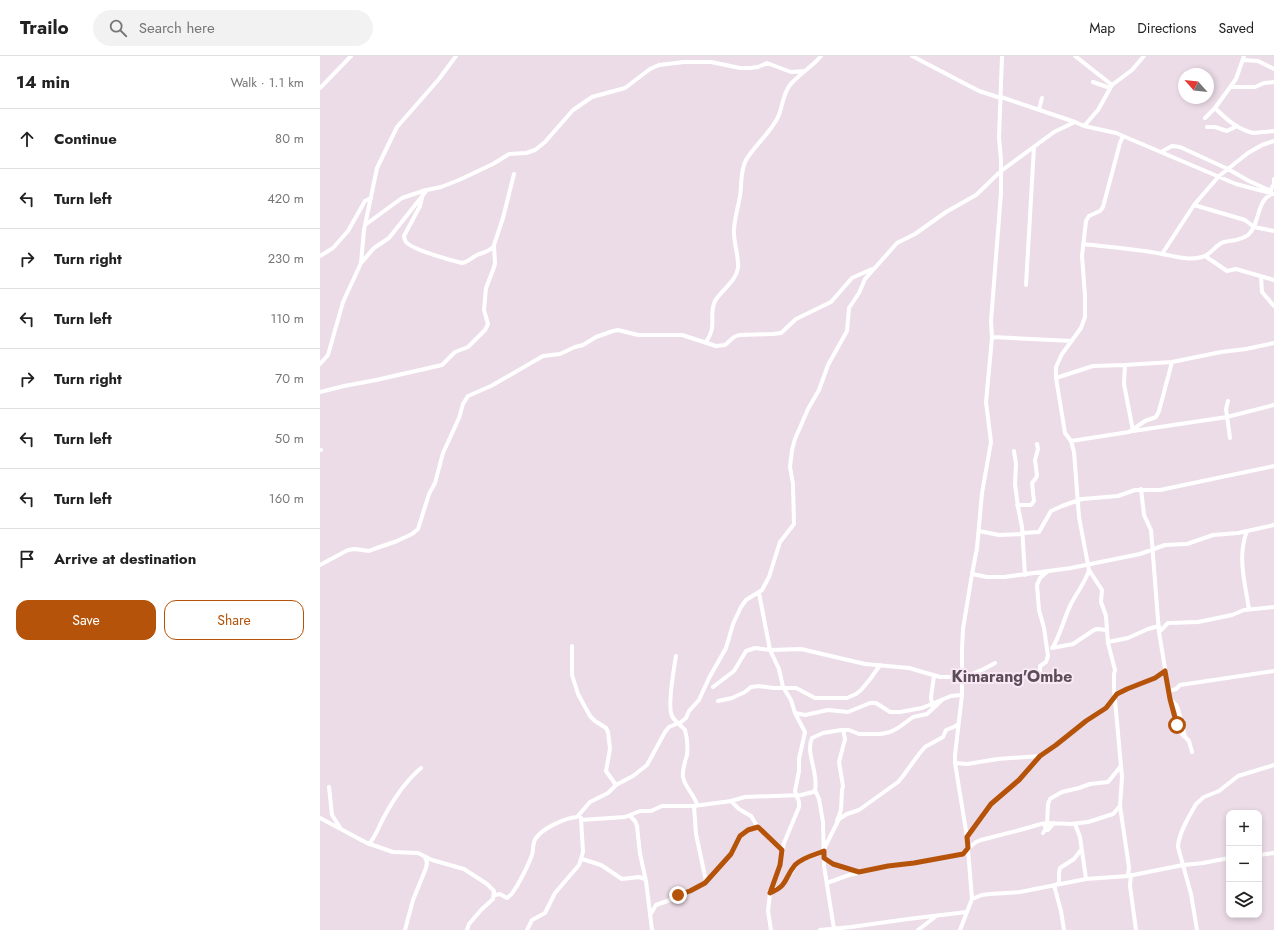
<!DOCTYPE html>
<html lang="en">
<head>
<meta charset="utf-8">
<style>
  :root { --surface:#fff; --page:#f2f2f2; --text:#222; --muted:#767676; --line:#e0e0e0; --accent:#b45309 }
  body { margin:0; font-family:Jost,sans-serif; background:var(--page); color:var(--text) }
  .controls { position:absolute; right:12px; bottom:12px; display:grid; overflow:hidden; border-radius:8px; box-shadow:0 2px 6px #0003 }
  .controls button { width:36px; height:36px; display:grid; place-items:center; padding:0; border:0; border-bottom:1px solid var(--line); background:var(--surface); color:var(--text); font:20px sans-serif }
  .compass { position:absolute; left:858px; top:12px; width:36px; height:36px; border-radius:50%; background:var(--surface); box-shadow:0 2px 6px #0003; rotate:297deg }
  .stop { position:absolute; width:12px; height:12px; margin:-9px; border:3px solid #b45309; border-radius:50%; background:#fff }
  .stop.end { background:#b45309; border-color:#fff; box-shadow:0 1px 4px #0008 }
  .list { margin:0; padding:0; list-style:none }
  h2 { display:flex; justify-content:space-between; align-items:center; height:52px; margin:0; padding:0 16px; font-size:17px }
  h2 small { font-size:13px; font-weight:400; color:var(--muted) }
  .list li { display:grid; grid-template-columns:26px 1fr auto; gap:12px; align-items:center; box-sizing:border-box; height:60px; padding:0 16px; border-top:1px solid var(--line) }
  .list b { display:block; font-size:15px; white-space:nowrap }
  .list em { font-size:13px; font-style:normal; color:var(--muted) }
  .actions { display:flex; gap:8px; padding:12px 16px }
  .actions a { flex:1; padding:9px 0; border:1px solid var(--accent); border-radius:12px; text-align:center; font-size:14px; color:var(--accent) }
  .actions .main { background:var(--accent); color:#fff }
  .icon { flex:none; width:22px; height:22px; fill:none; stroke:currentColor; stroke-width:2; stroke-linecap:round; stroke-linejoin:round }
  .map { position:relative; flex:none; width:954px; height:874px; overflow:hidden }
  header { display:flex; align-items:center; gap:24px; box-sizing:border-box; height:56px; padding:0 20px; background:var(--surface); border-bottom:1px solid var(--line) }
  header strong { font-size:19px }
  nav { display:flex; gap:22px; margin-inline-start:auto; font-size:14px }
  .search { width:280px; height:36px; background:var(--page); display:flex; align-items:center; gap:10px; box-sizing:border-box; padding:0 14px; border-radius:22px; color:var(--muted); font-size:15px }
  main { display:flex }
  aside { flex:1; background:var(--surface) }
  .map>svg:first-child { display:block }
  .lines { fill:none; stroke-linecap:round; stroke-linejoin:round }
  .street { stroke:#fff; stroke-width:4 }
  .route { stroke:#b45309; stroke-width:5 }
  .labels { text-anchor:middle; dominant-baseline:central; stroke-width:4; stroke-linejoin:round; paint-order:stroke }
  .quarter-label { font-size:16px; font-weight:bold; fill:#5b4e58; stroke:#f9e9f6 }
</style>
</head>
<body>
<header>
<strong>Trailo</strong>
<div class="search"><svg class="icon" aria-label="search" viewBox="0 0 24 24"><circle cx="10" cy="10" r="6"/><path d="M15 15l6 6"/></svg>Search here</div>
<nav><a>Map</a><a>Directions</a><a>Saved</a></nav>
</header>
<main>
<aside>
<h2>14 min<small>Walk · 1.1 km</small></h2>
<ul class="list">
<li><svg class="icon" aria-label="ahead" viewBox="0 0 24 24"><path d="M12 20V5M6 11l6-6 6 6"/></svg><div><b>Continue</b></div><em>80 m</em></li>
<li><svg class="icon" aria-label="left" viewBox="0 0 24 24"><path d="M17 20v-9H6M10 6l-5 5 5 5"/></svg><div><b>Turn left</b></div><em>420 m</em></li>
<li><svg class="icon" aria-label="right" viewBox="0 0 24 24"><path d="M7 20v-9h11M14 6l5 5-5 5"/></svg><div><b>Turn right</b></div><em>230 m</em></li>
<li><svg class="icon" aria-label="left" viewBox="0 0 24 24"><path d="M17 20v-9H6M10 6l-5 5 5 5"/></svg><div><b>Turn left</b></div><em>110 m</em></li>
<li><svg class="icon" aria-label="right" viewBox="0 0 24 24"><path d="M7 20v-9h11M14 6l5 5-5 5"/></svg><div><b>Turn right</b></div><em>70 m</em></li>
<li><svg class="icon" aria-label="left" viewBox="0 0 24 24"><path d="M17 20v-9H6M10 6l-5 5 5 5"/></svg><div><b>Turn left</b></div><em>50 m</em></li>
<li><svg class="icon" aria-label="left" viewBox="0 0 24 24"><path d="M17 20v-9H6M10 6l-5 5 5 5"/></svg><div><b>Turn left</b></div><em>160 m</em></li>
<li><svg class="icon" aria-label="arrive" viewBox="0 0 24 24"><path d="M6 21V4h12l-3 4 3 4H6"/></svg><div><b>Arrive at destination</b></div></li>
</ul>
<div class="actions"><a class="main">Save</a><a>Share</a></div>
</aside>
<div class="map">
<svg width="954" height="874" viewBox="0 0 954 874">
  <rect width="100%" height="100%" fill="#ecdce8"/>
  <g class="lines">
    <path class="street" d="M592,0L659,35L681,42
      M755,0L792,29
      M924,0L916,23L895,52C906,63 917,73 933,77L954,75
      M923,4L938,5L954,13
      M773,26L790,32
      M912,31H935L944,27L954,26
      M0,32L31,0
      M681,41L755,66L764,70L796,77L916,128L954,138
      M719,53L722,42
      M885,62L895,52
      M764,70L778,54L792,29L812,14L824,0
      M887,71H895L907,75L917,70
      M803,80L800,87L783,151L780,155L769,160L766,165L762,200L765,240V261L761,272L742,298L736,311V322L745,377L751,385L754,396L759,461L769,514L782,534L781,546L786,560L788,587L795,614L794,618V633L802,721L800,750L809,811L808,820
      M841,96L852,90L860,91L908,113L929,125L951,135
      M950,135L954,128V123
      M103,138L100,150L84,180C84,182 84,183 86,186C93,194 130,204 142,207C148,206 151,202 157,199C164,196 169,196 174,190
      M874,149L925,164L934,171L954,175
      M45,169L82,142L106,134
      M763,188C788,191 818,193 842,198C855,200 868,205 882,201C891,199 896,188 904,186C913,184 920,185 928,179C940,169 936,144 952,138
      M842,198L874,149L899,120L928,97L942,89L954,85
      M0,200L13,192L28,175L45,145L51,142
      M885,200L907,215L916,213L954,224
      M41,207L54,192L69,182L107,134L121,131L139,124L173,108L189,98L206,97L215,94L225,86L253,54L272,41L305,32L330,13L339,9L364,6H391L420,12H430L438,11L447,7L471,16L485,15
      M941,221L942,236L954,250
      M706,229L714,91
      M672,281L752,285
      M386,286C398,269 388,261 395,245C401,234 416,226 418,212C419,199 413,186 414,173C415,161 418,151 420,140C422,128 420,115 426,104C435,89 449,78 457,63C463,52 462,39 470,29C479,18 492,11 501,0
      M0,308L8,299L23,246L41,207L44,174L57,112L77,71L119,23L136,0
      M805,309L804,328L813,375L907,361L954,349
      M736,322L773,310L805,309L852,306L901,296L926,293L954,287
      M0,336L24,330L56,324L122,309L135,296L148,291L165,274L168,268L164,254L166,232L173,214L175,208L174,189L183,162L194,118
      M908,345L906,353L910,382
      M751,385L809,376L825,365L836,361L839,355L852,306
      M0,394H1
      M694,395L696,408L695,428L698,451L702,471L705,519
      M821,433L824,459L831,474L839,576L850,643L857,668L861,677L869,685L872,696
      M697,449H711L714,445L712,427L716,422L717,419L715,404L718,393L717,388
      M659,475L679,479L702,478
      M927,475C917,500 925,527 929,553
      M702,477L719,476L731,455L742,450L762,443L798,440L815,434H840L954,410
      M0,509L28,494L35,493L49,495L54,493L77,485L92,478L98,473L109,438L115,427L123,397L139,362L143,348L148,340L171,330L223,300L240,298L255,291L263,289L276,281L293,275L298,274L318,279H362L396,290L405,289L414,281L419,279L453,278L461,277L476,263L511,246L532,222L552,213
      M652,518L667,521H684L751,512L820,498L845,489L867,488L893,479L918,477L954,469
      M439,537L450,594L459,613L463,631L471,644L475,657L485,676L479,703V715L475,735L479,746V751L464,787L460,809L450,837L448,855L451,874
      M839,576L848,567L878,566L912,559L924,554L954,551
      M788,586L808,582L828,573L839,570
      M252,590V619L258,638L270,660L275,665L286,672L288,676L290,693L286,715L296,729
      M733,591C741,577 744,562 751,548C757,536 765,527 769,514
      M732,592L753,588L774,574L777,573L787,574
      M356,600C354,612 347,650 352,660C355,666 361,669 365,674C367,681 368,691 367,699C365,706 362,714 363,721C365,732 375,739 377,749
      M720,615V610L726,606L728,600L724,572L719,554L717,529L720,522L727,516
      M642,622L664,613L675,607
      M393,631L414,615L426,595L435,592L450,594L481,593L545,608L589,612L620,621H633L642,619
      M849,635L856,633L860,629L954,615
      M850,643L856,649L858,653L865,681
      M398,645L412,642L425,636L431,631L439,630L454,632H476L495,642H527L536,638L541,634L551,622L560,609
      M612,649L611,641L614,620
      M475,657L485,659L508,654L528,656L550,647H556L570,656H580L602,652L631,640L642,639
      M635,707L647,708L678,703L720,700
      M9,731L12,759L21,773
      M495,734L499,743L503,766L504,810L514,873
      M411,745L419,753L431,760L439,773L462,794
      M374,750L376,778L386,825
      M310,760L315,765L317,770L320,798L326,825L332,874
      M0,762L47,787L73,796L98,797L112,804L144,813L167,828L174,835L173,843L161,854L149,868L147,874
      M261,764L305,761L320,755H331L342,750H374L411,745L425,741L481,739L493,736L495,734C499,717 485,697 492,682L503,677L521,674H529L539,678H561L570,676L578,672L593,661L607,658L622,644
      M517,765L521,754L522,734L523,730L519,706L525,683L523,674
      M755,768L760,781L766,823
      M725,771L727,769L728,748L730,743L733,741L742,736L759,732L770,728L788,726L801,710
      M723,777L725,774H728L734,767
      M647,781L671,748L699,724L720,700L736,689L767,665L786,652L797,639L807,633L835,622L845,615
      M49,788C56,780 59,770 64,761C73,744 87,724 101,712
      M504,793L519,763L527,758L539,754L578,726L583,720L599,698L605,691L623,681L626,674L634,671L638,668
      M939,799L954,797
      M504,802L513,808L537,816
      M262,803L281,809L302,823L319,821L325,823
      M811,819L810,830L816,874
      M507,827L529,819L568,810L594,807L641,798L656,786L661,784L700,774L721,768L729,767L751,768L768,766L793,758L800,750
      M737,828L739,826V817L740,812L754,803L761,794
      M734,829L741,855L744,874
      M450,837L464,828L474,812L479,806L491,799L504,795
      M175,839L180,838L187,842C192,839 194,834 197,830C202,821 208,810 212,799C214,793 212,787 216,782C223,772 245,762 257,761L270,746L288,737L296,729L313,720L327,709L345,676L349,671L361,666L366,662L369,655L379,644L389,622L406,592L413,568L421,551L426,544L442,534L449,521L460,486L474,468L473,428L470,411L472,394L475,383L488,353L499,334L508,309L527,275L529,252L539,237L545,223L577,187L595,178L626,156L656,139L681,115L734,76L755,66
      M652,843L662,839L670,838L700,836L766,823L808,820L863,809L883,807L909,802
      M330,859L336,849L350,844L358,839L368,836L385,827L411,798L421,780L428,774L438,771
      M85,874L93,844L106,812L107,807L105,801
      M207,874L212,864L225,857L235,837L259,809L263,796L261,762
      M500,874L531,871L588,863L647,856
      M598,874L615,861
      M640,874L652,843L647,781L635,707V699L642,639V593L643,573L652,518L657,492L662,437L671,386L666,346L672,282L671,265L681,137V104L679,82L682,0
      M877,874L871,838L858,791C858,778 870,759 876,748L884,741L899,735L918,720L954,709"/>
  </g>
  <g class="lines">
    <path class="route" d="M358,839L370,835L385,827L411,798L420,780L428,774L438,771L462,794L460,809L450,837C469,829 464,822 475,809C483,801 494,799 504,795V802L513,808L539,816L568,810L594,807L643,798L648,792L647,781L671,748L699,724L720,700L736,689L766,665L786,652L797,638L807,633L835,622L845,615L850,643L857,669"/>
  </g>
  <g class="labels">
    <g class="quarter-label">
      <text x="692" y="620">Kimarang'Ombe</text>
    </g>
  </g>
</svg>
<div class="controls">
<button>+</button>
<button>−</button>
<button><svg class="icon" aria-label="layers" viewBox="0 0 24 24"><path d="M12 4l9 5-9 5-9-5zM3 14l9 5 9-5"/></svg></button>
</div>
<svg class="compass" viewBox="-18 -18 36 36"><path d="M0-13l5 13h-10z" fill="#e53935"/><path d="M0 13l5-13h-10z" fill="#767676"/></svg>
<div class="stop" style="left:857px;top:669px"></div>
<div class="stop end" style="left:358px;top:839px"></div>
</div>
</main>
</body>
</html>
